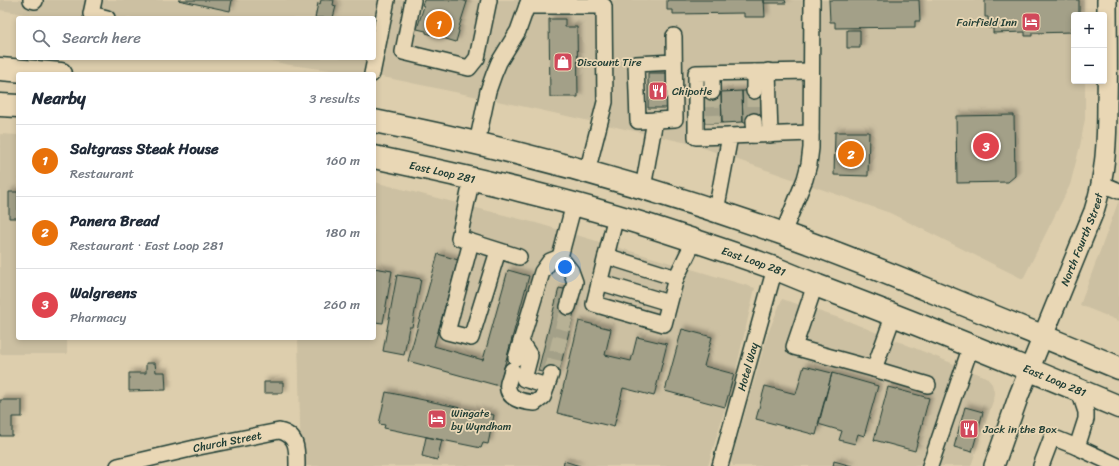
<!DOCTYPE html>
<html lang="en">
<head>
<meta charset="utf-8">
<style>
  :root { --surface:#fff; --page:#f6f6f7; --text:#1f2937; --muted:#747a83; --line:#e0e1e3; --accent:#0f766e }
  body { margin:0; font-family:Sriracha,sans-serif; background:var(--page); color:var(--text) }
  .controls { position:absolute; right:12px; top:12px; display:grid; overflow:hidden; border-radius:4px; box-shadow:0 2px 6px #0003 }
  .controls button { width:36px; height:36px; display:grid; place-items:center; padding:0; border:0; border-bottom:1px solid var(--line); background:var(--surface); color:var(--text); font:20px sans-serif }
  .you { position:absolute; left:565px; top:267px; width:14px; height:14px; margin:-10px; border:3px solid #fff; border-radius:50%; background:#1a73e8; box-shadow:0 0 0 6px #1a73e833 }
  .badge { display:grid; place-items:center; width:26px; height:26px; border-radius:50%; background:var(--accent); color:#fff; font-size:13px; font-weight:700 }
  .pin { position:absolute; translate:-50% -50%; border:2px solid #fff; box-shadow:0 1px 4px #0006 }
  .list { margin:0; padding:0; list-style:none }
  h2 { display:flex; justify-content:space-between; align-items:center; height:52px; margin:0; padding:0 16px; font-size:17px }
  h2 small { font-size:13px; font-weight:400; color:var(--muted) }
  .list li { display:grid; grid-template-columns:26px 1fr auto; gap:12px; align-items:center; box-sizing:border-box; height:72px; padding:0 16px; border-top:1px solid var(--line) }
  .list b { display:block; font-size:15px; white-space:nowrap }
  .list p { margin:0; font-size:13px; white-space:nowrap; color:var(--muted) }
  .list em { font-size:13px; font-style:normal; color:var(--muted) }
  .icon { flex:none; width:22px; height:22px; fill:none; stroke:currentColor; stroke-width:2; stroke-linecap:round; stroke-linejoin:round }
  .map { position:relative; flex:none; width:1119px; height:466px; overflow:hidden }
  .search { position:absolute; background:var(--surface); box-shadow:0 2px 6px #0003; left:16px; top:16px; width:360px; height:44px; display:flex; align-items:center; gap:10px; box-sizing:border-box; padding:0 14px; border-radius:4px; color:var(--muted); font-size:15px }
  .panel { position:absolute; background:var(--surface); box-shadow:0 2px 6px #0003; left:16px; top:72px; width:360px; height:268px; border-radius:4px }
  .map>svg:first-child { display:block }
  .built { fill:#ccc0a2 }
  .building { fill:#a3a088; stroke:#1f3d34; filter:url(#shadow) }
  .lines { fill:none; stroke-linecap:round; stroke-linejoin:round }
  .minor-tunnel { stroke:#b7b195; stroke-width:15; stroke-dasharray:15 8; stroke-linecap:butt }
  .minor-casing { stroke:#1f3d34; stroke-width:18 }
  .major-casing { stroke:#1f3d34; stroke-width:22 }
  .highway-casing { stroke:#1f3d34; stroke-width:25 }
  .minor { stroke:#e9d7b5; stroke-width:15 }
  .major { stroke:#e9d7b5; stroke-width:19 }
  .highway { stroke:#e9d7b5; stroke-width:22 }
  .labels { text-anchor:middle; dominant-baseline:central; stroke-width:3.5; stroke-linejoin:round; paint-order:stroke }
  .poi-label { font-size:11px; fill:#1f3d34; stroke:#e9d7b5; text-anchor:start }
  .street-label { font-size:11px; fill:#1f3d34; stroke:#e9d7b5 }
</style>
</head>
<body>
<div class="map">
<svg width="1119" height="466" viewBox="0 0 1119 466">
  <defs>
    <filter id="shadow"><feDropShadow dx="3.5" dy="-3.5" stdDeviation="2" flood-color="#0004"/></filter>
  </defs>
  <rect width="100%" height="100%" fill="#ddcead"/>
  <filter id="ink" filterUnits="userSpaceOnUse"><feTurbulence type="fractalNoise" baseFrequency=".025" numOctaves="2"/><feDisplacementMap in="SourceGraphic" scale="8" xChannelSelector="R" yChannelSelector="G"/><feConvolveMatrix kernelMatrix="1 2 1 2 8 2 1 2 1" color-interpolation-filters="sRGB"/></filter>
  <g filter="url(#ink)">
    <path class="built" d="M0,0H1084V15H1074V81H1085V119L1080,146L1070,185L1023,279L890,213L692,144L540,110L388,78L374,76V74H361L290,65L257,58H374V18H50L0,10Z
      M0,134L18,135V338H67V354H0Z
      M374,182L536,223L755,288L734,378L708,466H301L298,338H374Z
      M1119,200V321L1080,305Z
      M782,299L848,321L986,377L992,384L994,392L993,401L971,466H733L731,461L768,333Z"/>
    <path class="building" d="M178,0H232L230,11Z
      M321,0H334L333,5L336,6L333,18H315L318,3L320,4Z
      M424,0H462L467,2L458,30L459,31L456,42L426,33V31L417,29L424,6L422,5Z
      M667,0H764L765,17H744V13L673,14V10H667Z
      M764,0H785L786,3H764Z
      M829,0H919L920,21H915V27L835,28V22H830Z
      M985,0H1079V15H1074V27H1072L1073,32L1032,33V36H1025V32L993,33V28H988V17H985Z
      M549,19H565V27H577L578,97H550Z
      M847,30H860V48H847Z
      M648,73H667V108H648Z
      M742,91L743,122L722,123L721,92Z
      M742,91H766L767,121L743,122Z
      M699,92H721L722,123H700Z
      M1014,115L1015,176L1008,182L957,183L956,116Z
      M835,132H869L868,176L834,175Z
      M9,192H18V218H9Z
      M438,254L458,260L434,346L483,360L508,270L529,276L499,386L408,361Z
      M374,268L392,271L383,323L374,322Z
      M397,275L421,279L412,327H409L404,355L383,351Z
      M559,288L569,290L575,308L558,376L538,371Z
      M579,321L611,329L605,355L631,361L637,337L667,344L654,396L623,388L614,427L557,413Z
      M682,329L712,337L704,366L734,374L725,407L665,391Z
      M146,363H155L156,372H165L166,390L129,391V373H146Z
      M804,366L832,373L816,435L756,419L765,386L796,394Z
      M832,373L878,386L864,436L858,434L855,444L839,440L842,431L818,424Z
      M264,382H283V393H264Z
      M888,387L929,398L915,451L874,440Z
      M386,392L494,415L488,444L483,443L481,448L384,428L385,425L379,424Z
      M0,400H22V417H12V436H0Z
      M965,407L983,412L972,452L954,447Z
      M426,437L442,440L437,460L422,456Z
      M564,461L580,466H563Z
      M834,461L852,466H833Z"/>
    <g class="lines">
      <path class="minor-tunnel" d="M754,91V121
        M712,92L713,123
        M551,374L568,307"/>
      <g class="minor-casing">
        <g id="minor">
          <path d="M31,0L35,1V0"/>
          <path d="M94,0L91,14L107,18"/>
          <path d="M413,0L403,52L469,68L477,58L489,0"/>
          <path d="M527,6H604L605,102L587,172"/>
          <path d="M674,36L675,119L638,121L636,64L674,62"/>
          <path d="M768,71L770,135"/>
          <path d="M754,72V91"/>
          <path d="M712,73V92"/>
          <path d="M372,74L387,0"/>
          <path d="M754,121L755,135"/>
          <path d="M730,136L696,137V73L811,71"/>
          <path d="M477,143L488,91L494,74L499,62L518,31L529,0"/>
          <path d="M472,178L459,238L519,257"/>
          <path d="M1102,184L1119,191"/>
          <path d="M643,188L655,120"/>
          <path d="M716,211L730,136L811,133"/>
          <path d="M616,216L594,304L664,324L676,278"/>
          <path d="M783,233L805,179L809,164L811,148L812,0"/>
          <path d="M471,242L447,332L471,338L498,251"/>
          <path d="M606,256L676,278L694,241"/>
          <path d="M560,257L571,271L575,282L568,307"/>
          <path d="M560,257L574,204"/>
          <path d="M599,282L669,303"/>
          <path d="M815,285L794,347L874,369L894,314"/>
          <path d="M521,342L530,356L524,379L547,386"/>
          <path d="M516,358L542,272L550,261L560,257"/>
          <path d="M874,369L928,385"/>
          <path d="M512,370C511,374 509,379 508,383C505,399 523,402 535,403L543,397L551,374"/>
          <path d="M1077,447L1086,419V412L1079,391"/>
          <path id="s1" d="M118,466L199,447L279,431C298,435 297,450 297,466"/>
          <path id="s2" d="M720,466L775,268"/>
          <path d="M930,466L971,346"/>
          <path d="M1041,466L1052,437L1077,447L1118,466"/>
        </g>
      </g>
      <g class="major-casing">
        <g id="major">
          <path id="s3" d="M994,466L1019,395L1094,211C1106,174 1107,140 1107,102C1108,68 1107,34 1107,0"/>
        </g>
      </g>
      <g class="highway-casing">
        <g id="highway">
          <path d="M0,69L61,74"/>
          <path d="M0,105L18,106"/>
          <path d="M374,121C512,148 648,186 781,233C834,251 885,272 936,293C997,318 1058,342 1119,368"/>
          <path id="s4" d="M374,157C472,178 570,200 665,231C702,243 738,255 774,268C789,274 803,280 818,286C919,324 1019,365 1119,407"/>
        </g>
      </g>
      <use href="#minor" class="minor"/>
      <use href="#major" class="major"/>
      <use href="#highway" class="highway"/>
    </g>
  </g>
  <defs>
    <g id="hotel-square" transform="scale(1)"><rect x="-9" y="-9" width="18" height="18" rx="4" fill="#d1495b" stroke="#e9d7b5"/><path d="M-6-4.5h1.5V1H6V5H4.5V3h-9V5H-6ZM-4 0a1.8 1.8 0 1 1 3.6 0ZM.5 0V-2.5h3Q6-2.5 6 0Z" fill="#fff"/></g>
    <g id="shop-square" transform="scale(1)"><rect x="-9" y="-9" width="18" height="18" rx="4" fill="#d1495b" stroke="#e9d7b5"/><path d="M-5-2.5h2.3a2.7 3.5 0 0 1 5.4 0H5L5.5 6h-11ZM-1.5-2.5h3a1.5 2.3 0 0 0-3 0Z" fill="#fff"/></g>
    <g id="restaurant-square" transform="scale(1)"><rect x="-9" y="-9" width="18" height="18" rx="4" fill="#d1495b" stroke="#e9d7b5"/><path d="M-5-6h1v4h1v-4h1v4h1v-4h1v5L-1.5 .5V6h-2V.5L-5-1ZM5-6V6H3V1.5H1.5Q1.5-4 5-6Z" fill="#fff"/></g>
  </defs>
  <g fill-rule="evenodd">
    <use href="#hotel-square" x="1031" y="22"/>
    <use href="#shop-square" x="563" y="62"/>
    <use href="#restaurant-square" x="658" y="91"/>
    <use href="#hotel-square" x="437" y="419"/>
    <use href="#restaurant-square" x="969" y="429"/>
  </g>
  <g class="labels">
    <g class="poi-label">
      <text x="1017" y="22" text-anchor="end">Fairfield Inn</text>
      <text x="577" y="62">Discount Tire</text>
      <text x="672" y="91">Chipotle</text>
      <text x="451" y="413">Wingate<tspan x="451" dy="13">by Wyndham</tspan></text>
      <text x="983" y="429">Jack in the Box</text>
    </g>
    <g class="street-label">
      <text stroke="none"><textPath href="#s4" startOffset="70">East Loop 281</textPath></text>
      <text stroke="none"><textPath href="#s3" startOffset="243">North Fourth Street</textPath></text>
      <text stroke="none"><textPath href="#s4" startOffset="394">East Loop 281</textPath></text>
      <text stroke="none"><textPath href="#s2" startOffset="103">Hotel Way</textPath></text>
      <text stroke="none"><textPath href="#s4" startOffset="718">East Loop 281</textPath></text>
      <text stroke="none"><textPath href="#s1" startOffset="112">Church Street</textPath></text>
    </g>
  </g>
</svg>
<div class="controls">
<button>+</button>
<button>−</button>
</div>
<div class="you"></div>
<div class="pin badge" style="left:439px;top:24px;background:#e8710a">1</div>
<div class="pin badge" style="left:851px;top:154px;background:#e8710a">2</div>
<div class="pin badge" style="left:986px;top:146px;background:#e0444e">3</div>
<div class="search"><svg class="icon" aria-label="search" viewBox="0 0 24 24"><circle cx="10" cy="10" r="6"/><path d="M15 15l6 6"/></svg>Search here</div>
<section class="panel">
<h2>Nearby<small>3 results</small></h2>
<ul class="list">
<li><span class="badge" style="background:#e8710a">1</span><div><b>Saltgrass Steak House</b><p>Restaurant</p></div><em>160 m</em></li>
<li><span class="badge" style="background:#e8710a">2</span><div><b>Panera Bread</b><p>Restaurant · East Loop 281</p></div><em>180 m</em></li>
<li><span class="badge" style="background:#e0444e">3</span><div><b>Walgreens</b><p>Pharmacy</p></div><em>260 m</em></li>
</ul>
</section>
</div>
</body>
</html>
